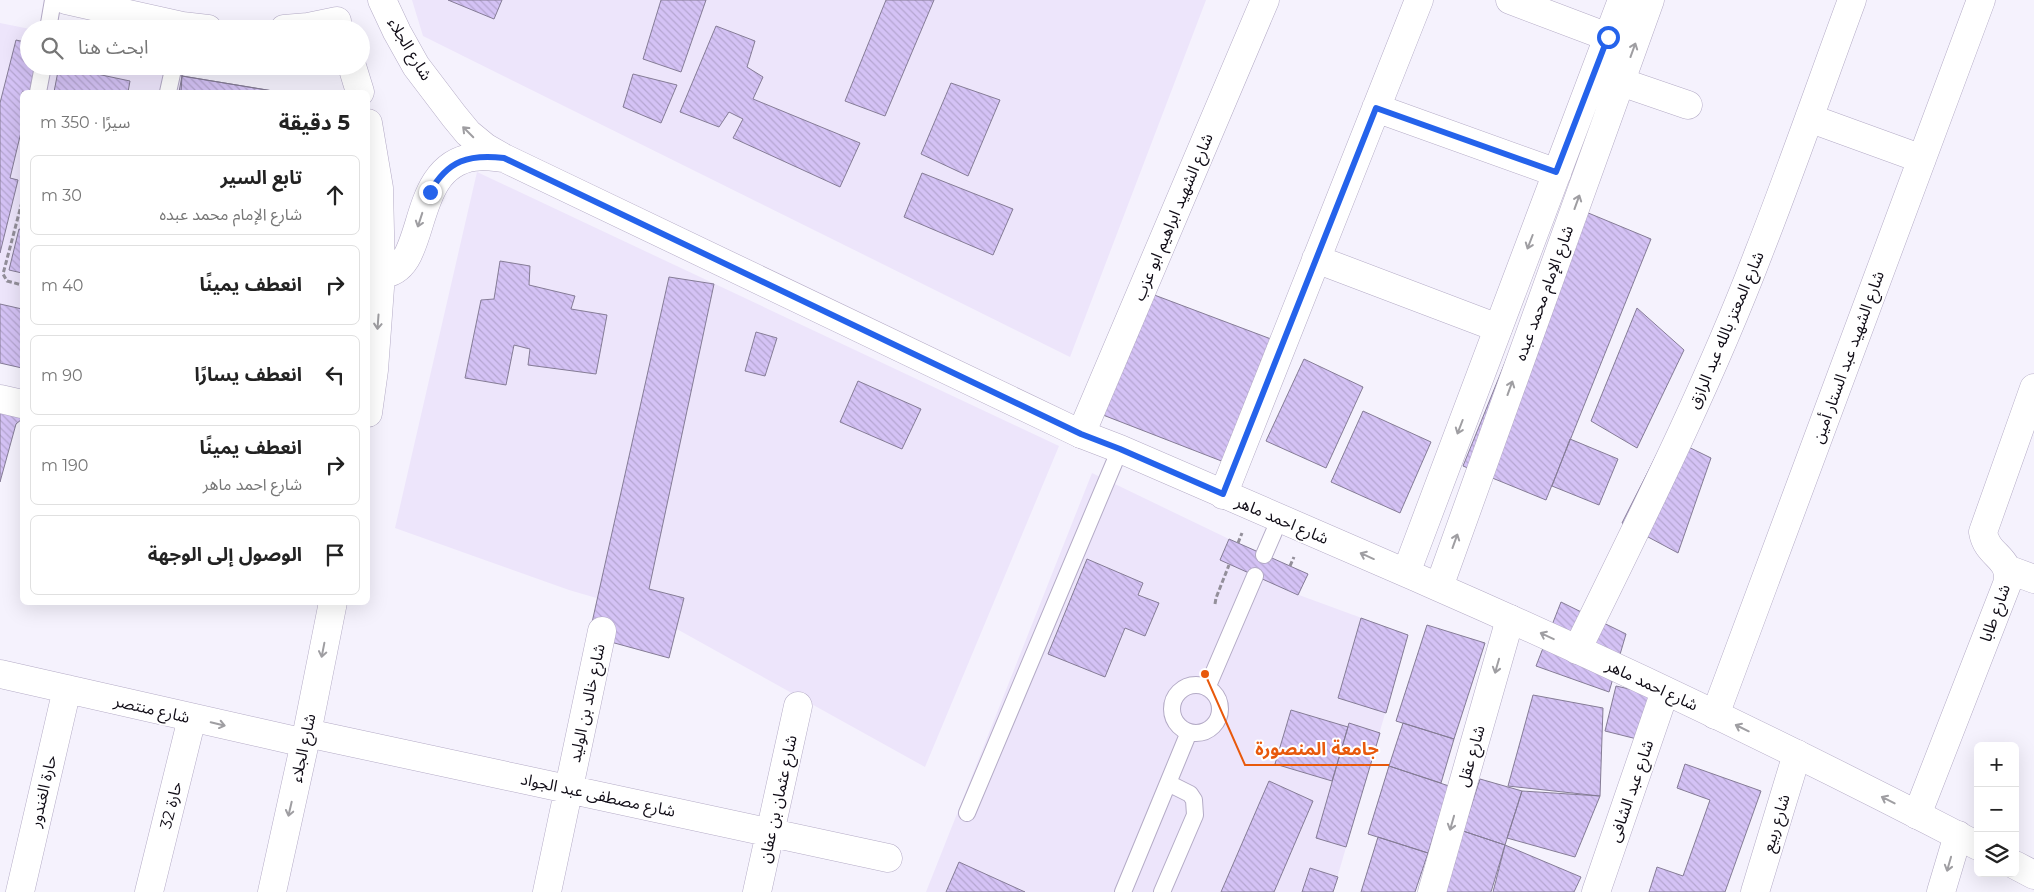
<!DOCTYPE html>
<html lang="ar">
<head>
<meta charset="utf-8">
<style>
  :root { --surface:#fff; --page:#f2f2f2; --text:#222; --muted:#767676; --line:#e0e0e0 }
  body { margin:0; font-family:Montserrat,"Noto Sans Arabic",sans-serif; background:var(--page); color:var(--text); direction:rtl }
  .controls { position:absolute; right:15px; bottom:15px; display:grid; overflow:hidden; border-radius:8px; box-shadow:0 5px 20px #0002 }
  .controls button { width:45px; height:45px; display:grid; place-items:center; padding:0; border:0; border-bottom:1px solid var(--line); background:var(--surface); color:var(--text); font:25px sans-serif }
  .stop { position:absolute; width:15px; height:15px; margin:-11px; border:4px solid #2563eb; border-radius:50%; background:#fff }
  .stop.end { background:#2563eb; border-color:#fff; box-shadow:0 1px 5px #0008 }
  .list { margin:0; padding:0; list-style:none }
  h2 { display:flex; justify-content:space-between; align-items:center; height:65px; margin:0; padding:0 20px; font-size:21px }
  h2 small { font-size:16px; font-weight:400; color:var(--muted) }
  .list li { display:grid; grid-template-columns:32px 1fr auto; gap:15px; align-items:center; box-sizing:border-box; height:80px; margin:0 10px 10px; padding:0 10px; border:1px solid var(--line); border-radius:8px }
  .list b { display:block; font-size:19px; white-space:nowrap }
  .list p { margin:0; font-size:16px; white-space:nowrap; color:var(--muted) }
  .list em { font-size:16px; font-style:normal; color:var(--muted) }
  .icon { flex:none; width:28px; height:28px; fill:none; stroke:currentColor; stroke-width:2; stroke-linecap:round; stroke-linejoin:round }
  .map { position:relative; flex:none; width:2034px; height:892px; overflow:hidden; direction:ltr }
  .search { position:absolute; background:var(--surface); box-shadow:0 5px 20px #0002; left:20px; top:20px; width:350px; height:55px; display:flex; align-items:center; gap:12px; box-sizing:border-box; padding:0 18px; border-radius:28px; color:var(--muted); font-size:19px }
  .panel { position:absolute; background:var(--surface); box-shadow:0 5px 20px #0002; left:20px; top:90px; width:350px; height:515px; border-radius:8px; direction:rtl }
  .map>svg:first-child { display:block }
  .built { fill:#ede5fb }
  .building { fill:url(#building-back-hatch); stroke:#857c96 }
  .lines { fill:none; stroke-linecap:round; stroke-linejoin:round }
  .lane-casing { stroke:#b4abc6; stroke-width:18 }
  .street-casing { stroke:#b4abc6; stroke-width:29 }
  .secondary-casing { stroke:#b4abc6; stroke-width:29 }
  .path { stroke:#938f9a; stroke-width:3; stroke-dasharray:5 2.5; stroke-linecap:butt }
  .lane { stroke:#fff; stroke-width:16 }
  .street { stroke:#fff; stroke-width:28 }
  .secondary { stroke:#fff; stroke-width:28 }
  .oneway { stroke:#9f9ea2 }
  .route { stroke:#2563eb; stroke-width:6 }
  .labels { text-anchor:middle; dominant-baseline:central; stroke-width:4; stroke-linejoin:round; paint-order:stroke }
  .street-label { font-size:16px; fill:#100c16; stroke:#fff }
  .leader { fill:none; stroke:#e8590c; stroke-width:2 }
  .callout-dot { fill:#e8590c; stroke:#fff; stroke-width:2 }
  .callout-label { font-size:18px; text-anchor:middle; font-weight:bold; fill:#e8590c; stroke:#fff; stroke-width:4; stroke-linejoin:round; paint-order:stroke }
</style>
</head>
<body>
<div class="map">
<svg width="2034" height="892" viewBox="0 0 2034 892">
  <defs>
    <pattern id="building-back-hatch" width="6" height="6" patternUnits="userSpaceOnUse" patternTransform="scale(1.25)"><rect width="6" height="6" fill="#d4c2f5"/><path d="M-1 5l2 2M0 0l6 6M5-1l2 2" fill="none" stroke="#b5a6d1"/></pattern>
  </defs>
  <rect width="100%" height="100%" fill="#f5f2fd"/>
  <path class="built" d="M412,0H1206L1070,357L423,36Z
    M0,23L30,29L29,66H184L182,76L279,92H22V368L0,363Z
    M477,172L1059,446L925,767L648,613L569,590L395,528Z
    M1092,473L1229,539L1308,574L1299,595L1408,635L1333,892H926Z"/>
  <path class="building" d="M448,0H502L494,19Z
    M661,0H706L681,72L643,59Z
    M886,0H934L885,116L845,101Z
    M716,26L755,41L747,67L763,77L753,99L860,143L840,187L733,138L743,119L729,112L719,127L680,112Z
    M16,40L29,43V66H38L31,92H22V128L10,178L18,180L0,253V103Z
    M59,66L130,81L128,92H54Z
    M157,66H184L182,76L156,71Z
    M633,74L677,85L661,123L623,107Z
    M182,76L279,92H179Z
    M182,76L279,92H181Z
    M951,83L1000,100L968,176L921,154Z
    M922,173L1013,209L993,255L904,217Z
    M1569,205L1651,239L1546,500L1463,466Z
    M19,229L22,230V273L9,270Z
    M500,261L530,266L529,285L575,296L571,309L607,315L596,374L528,365L530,349L514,345L506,385L465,378L481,300L494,299Z
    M669,277L714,284L649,589L684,598L669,658L589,636Z
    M1149,293L1271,339L1224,462L1103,415Z
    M0,304L22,309V368L0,363Z
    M1637,308L1684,350L1637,448L1591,421Z
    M756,332L777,338L765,376L745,371Z
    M1304,359L1363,387L1326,468L1266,441Z
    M858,381L921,409L902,449L840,422Z
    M0,408L22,413V419L16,424L0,482Z
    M1363,411L1431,442L1400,513L1331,482Z
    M1666,436L1711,458L1678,553L1622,523Z
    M1570,439L1618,459L1599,505L1552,486Z
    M1229,539L1308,574L1298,595L1220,560Z
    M1087,559L1143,583L1138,595L1159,603L1145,636L1125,628L1105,677L1048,654Z
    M1561,602L1626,634L1609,692L1536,666Z
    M1361,618L1408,635L1386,713L1338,698Z
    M1427,625L1485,643L1454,739L1396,721Z
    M1616,686L1656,695L1645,741L1605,731Z
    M1533,695L1603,708L1600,796L1508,786Z
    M1291,710L1348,727L1332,781L1275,764Z
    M1349,723L1380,733L1346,847L1316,838Z
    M1403,723L1454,739L1441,783L1389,766Z
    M1685,764L1761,791L1725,892H1649L1657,867L1683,876L1710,800L1677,788Z
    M1389,766L1449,786L1428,853L1368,834Z
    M1480,779L1522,791L1505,845L1463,831Z
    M1269,781L1313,801L1274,892H1221Z
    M1522,791L1600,796L1575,857L1507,838Z
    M1463,831L1505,845L1491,892H1444Z
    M1378,837L1428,853L1415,892H1361Z
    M1505,845L1581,877L1574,892H1493Z
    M959,862L1025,892H946Z
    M1310,868L1338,877L1333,892H1302Z"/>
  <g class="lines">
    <g class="lane-casing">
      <path id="lane" d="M48,29L53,0
        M38,92L43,66
        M168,92L172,74
        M1264,555L1280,518
        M1172 709a24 24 0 1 1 48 0a24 24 0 1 1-48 0Z
        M1207,688L1255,576
        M1168,783L1189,732
        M967,813L1120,449
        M1123,892L1168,783L1190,794L1194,800L1195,815L1162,892"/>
    </g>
    <g class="street-casing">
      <path id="street" d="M1510,0L1608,37
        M1621,82L1688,105
        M1376,108L1557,173
        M1809,118L1922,159
        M1316,259L1498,328
        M0,399L22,404
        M1081,434L1265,0
        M1223,495L1419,0
        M2007,569L2034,579
        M1577,650C1641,519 1707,388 1759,252C1792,168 1821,84 1852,0
        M0,674L305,743
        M1715,715L1981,0
        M307,733L888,858
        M1917,815L2007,584C2013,557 1987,557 1983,532L2034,388
        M20,892L67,689
        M149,892L192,718
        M547,892L602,631
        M757,892L798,706
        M1432,892L1510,619
        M1596,892L1665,691
        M1755,892L1797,754
        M1941,892L1958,835"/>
    </g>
    <g class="secondary-casing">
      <path id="secondary" d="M66,0L182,26L208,29
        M382,0L397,32L416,66L454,116L468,133L485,147L504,158L1081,434L1120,449C1225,495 1332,540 1438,587C1621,667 1801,754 1978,846
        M284,29L308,27L337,21
        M352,66L360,92
        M368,123L379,188L381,274L374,370L368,413
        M381,274C431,272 406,167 474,157C484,155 494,157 504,158
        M1406,573L1622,0
        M1439,587L1650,0
        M2015,865L2034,875
        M272,892L307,733L333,602"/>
    </g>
    <path class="path" d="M22,202L3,274L7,281L22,285
      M1238,543L1242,533
      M1290,566L1294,557
      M1215,604L1216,598L1229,565"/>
    <use href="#lane" class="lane"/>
    <use href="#street" class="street"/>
    <use href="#secondary" class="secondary"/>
  </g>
  <defs><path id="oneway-shaft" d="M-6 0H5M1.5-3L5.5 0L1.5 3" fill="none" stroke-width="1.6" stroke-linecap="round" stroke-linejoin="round" transform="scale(1.25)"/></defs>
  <g class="oneway">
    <use href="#oneway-shaft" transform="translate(1633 50) rotate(-70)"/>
    <use href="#oneway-shaft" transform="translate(468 132) rotate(-135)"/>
    <use href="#oneway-shaft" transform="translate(1577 202) rotate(-70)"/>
    <use href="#oneway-shaft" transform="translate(420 220) rotate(108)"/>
    <use href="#oneway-shaft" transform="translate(1530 242) rotate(111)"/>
    <use href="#oneway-shaft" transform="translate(378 322) rotate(94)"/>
    <use href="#oneway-shaft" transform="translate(1510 388) rotate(-70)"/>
    <use href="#oneway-shaft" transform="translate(1460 427) rotate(111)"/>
    <use href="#oneway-shaft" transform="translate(1455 541) rotate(-70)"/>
    <use href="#oneway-shaft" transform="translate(1367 556) rotate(-156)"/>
    <use href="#oneway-shaft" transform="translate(1547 636) rotate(-155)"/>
    <use href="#oneway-shaft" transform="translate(323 650) rotate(101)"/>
    <use href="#oneway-shaft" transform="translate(1497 666) rotate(106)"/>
    <use href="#oneway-shaft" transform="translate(218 724) rotate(13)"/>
    <use href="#oneway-shaft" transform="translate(1742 728) rotate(-154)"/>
    <use href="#oneway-shaft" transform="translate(1888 800) rotate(-153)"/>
    <use href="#oneway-shaft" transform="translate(290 809) rotate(103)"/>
    <use href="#oneway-shaft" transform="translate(1452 823) rotate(106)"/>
    <use href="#oneway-shaft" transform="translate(1949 864) rotate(106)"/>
  </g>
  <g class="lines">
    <path class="route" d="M430,192C448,160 469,154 504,158L1081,434L1120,449L1223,494L1376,108L1556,172L1608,37"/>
  </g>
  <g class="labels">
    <g class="street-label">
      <text transform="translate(410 49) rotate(59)">شارع الجلاء</text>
      <text transform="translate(1173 217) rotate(-67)">شارع الشهيد ابراهيم ابو عزب</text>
      <text transform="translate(1544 293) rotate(-70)">شارع الإمام محمد عبده</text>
      <text transform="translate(1726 330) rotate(-67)">شارع المعتز بالله عبد الرازق</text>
      <text transform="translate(1848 357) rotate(-70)">شارع الشهيد عبد الستار أمين</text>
      <text transform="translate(1282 520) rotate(23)">شارع احمد ماهر</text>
      <text transform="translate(1995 613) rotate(-70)">شارع طابا</text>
      <text transform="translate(1652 685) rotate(25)">شارع احمد ماهر</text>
      <text transform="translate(587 703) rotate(-78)">شارع خالد بن الوليد</text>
      <text transform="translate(152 709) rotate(13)">شارع منتصر</text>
      <text transform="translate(303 748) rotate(-78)">شارع الجلاء</text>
      <text transform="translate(1471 756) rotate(-74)">شارع عقل</text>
      <text transform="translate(43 791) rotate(-77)">حارة الغندور</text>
      <text transform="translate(1631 791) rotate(-71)">شارع عبد الشافى</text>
      <text transform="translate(598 795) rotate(12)">شارع مصطفى عبد الجواد</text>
      <text transform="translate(778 799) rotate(-78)">شارع عثمان بن عفان</text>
      <text transform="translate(171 805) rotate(-76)">حارة 32</text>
      <text transform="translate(1776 823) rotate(-73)">شارع ربيع</text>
    </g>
  </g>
  <path class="leader" d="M1205 674L1245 765H1389"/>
  <circle class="callout-dot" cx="1205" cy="674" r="5"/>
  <g class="callout-label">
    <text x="1317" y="755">جامعة المنصورة</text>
  </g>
</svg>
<div class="controls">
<button>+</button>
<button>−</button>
<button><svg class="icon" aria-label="layers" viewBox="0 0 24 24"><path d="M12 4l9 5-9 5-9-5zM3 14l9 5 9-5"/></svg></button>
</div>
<div class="stop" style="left:1608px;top:37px"></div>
<div class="stop end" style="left:430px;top:192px"></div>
<div class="search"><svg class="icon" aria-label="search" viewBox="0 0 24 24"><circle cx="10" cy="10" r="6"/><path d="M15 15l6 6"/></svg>ابحث هنا</div>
<section class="panel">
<h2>5 دقيقة<small>سيرًا · 350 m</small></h2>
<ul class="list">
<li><svg class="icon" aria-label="ahead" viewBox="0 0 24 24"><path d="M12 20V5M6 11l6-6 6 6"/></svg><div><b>تابع السير</b><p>شارع الإمام محمد عبده</p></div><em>30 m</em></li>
<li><svg class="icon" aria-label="right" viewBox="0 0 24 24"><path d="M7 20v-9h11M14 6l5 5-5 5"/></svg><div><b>انعطف يمينًا</b></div><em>40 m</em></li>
<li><svg class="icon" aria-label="left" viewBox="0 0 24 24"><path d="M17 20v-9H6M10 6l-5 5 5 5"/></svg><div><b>انعطف يسارًا</b></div><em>90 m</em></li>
<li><svg class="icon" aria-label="right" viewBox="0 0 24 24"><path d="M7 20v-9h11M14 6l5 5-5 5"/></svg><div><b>انعطف يمينًا</b><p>شارع احمد ماهر</p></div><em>190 m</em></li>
<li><svg class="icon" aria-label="arrive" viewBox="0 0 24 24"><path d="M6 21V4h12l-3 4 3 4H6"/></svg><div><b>الوصول إلى الوجهة</b></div></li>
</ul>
</section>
</div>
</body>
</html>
